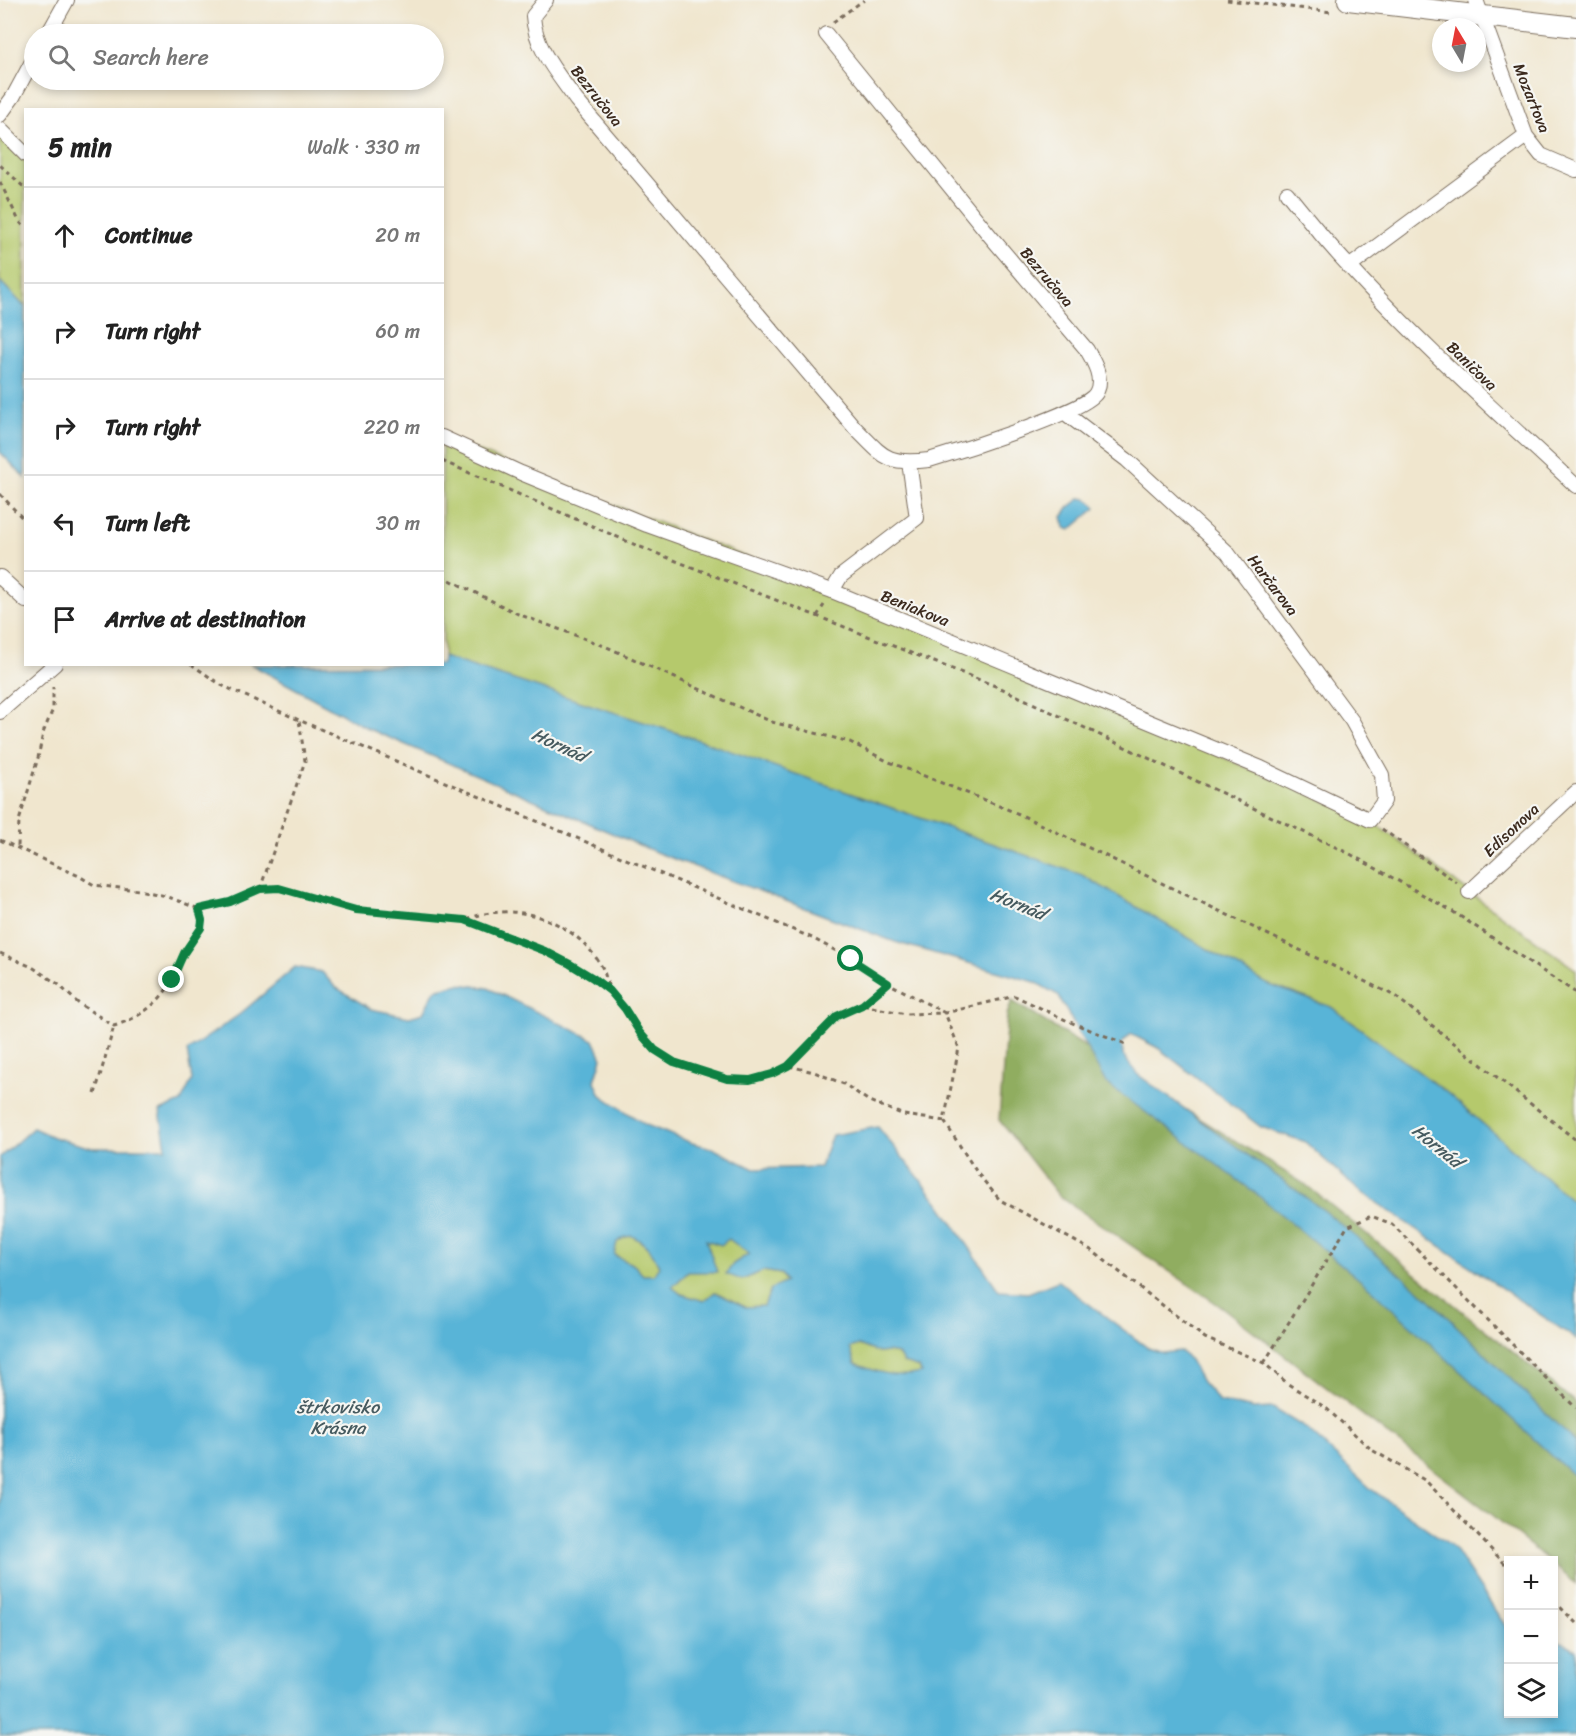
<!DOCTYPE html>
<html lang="en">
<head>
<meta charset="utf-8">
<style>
  :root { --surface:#fff; --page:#f6f6f6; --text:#222; --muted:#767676; --line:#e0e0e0 }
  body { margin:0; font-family:Sriracha,sans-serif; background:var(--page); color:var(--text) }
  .controls { position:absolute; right:18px; bottom:18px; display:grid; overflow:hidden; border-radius:0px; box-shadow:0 3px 9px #0003 }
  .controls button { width:54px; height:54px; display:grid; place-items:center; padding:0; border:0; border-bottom:2px solid var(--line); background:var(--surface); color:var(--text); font:30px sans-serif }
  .compass { position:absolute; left:1432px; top:18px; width:54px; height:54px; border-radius:50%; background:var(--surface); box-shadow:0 3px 9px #0003; rotate:350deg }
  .stop { position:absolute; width:18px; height:18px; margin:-14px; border:4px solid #0b8043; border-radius:50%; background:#fff }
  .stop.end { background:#0b8043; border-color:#fff; box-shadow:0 2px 6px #0008 }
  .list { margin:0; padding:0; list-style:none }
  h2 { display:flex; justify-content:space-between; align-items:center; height:78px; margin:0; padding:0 24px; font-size:26px }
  h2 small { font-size:20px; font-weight:400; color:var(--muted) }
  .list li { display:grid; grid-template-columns:39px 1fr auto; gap:18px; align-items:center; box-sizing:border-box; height:96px; padding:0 24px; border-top:2px solid var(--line) }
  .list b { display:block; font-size:22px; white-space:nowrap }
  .list em { font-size:20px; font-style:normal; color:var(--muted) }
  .icon { flex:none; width:33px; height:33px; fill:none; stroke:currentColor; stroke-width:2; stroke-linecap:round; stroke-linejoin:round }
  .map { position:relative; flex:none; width:1576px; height:1736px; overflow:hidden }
  .search { position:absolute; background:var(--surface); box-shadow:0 3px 9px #0003; left:24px; top:24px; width:420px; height:66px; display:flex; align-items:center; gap:15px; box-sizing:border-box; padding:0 21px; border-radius:33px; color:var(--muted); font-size:22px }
  .panel { position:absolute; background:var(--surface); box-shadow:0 3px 9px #0003; left:24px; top:108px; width:420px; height:558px; border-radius:0px }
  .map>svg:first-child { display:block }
  .green { fill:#b5c96c; stroke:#787a45; stroke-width:1.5 }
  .forest { fill:#90ad60; stroke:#666c3f; stroke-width:1.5 }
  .water { fill:#59b4d7; stroke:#4a6f7a; stroke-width:1.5; fill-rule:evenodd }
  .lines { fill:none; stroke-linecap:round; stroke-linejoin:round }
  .street-casing { stroke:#7a6c5c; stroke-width:16 }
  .secondary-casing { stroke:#7a6c5c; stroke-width:22 }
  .path { stroke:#7a6c5c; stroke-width:3; stroke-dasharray:4.5 4.5; stroke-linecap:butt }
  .street { stroke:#fff; stroke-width:14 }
  .secondary { stroke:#fff; stroke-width:20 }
  .route { stroke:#0b8043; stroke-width:8 }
  .labels { text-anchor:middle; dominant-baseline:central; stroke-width:4.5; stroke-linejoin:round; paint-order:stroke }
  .street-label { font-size:16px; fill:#3b2a1e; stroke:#f6f6f2 }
  .water-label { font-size:18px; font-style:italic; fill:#465a5f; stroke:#f6f6f2 }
</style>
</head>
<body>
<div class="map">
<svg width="1576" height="1736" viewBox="0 0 1576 1736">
  <rect width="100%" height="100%" fill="#f6f6f2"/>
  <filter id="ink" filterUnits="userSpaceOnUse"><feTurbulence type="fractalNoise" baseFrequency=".0167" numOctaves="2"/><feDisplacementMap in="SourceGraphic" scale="12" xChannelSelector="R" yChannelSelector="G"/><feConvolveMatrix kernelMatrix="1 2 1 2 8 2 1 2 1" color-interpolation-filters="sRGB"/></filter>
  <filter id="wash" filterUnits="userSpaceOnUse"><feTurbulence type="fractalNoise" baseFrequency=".008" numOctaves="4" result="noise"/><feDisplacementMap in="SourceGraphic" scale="24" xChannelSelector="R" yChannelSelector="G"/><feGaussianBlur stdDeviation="1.35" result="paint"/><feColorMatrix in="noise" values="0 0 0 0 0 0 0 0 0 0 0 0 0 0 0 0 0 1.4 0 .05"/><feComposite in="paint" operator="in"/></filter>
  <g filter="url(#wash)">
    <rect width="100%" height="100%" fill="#f0e6ce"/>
    <path class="green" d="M0,129L25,155V307L0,281Z
      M442,437L832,591L1370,820L1576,970V1204L1446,1092L1331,1007L1267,984L705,742L443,657Z
      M632,1236C644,1242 654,1253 659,1266L654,1275H643L634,1265L614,1255L616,1242L625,1237Z
      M729,1239L749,1254L733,1264L742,1280L763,1271L781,1274L786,1283L771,1289L764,1306L745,1307L715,1292L704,1301L681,1294L672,1287L688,1272L705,1240Z
      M859,1345L879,1353L887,1352L898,1354L904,1363L919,1368L922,1374C893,1379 883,1374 855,1364L850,1348Z"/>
    <path class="forest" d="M1012,1001L1306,1185L1576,1403V1584L1554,1565V1560H1548L1490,1513L1223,1308L1059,1196L999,1120L1007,1015Z"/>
    <path class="water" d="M0,281L25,307V478L0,452Z
      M1081,498C1089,499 1092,501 1096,508L1070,530L1065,528L1062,517L1069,507Z
      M443,657L705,742L1082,875L1267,984L1331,1007L1446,1092L1576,1204V1339L1357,1189L1305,1142L1261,1127L1158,1048L1131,1034L1122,1043L1123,1055L1137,1074L1326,1212L1428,1298L1576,1443V1478L1372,1290L1254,1192L1106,1083L1058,995L1035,982L895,942L658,853L369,729L252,665L442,664Z
      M295,967L322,972L335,987L371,1009L409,1017L423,1013L435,990L459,984L488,988L594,1040L602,1058L595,1081L601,1095L646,1125L692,1143L712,1148L754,1169L820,1167L832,1135L878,1127L940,1204L999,1291L1028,1293L1058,1281L1148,1348L1163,1353L1180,1351L1190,1360L1202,1382L1220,1402L1254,1409L1273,1408L1307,1429L1371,1489L1453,1547L1506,1627L1508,1628V1714H1554V1640L1565,1643L1576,1650V1736H0V1157L33,1128L53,1137L92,1148H166L160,1111L181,1102L192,1080L187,1051L240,1014ZM632,1236C644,1242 654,1253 659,1266L654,1275H643L634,1265L614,1255L617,1242L625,1237ZM729,1239L749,1254L733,1264L726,1274L742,1280L763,1271L781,1274L786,1282L771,1289L764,1306L745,1307L715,1292L704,1301L681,1294L672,1287L688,1272H717L706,1240L721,1245ZM859,1345L879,1353L887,1352L898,1354L904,1363L919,1368L922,1373C895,1379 881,1373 855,1364L850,1348Z"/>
  </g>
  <g filter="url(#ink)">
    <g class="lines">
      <g class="street-casing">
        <path id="street" d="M546,0L533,16C535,49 558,74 576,100L855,428C884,457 886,465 929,460C956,452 1085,412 1096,393C1104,379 1094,362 1087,350L991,237L826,34
          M1476,0L1526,136L1541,155L1576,170
          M48,34L67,0
          M0,115L13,97L34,58
          M0,129L26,155
          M1287,193C1307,218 1327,243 1349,266C1420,344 1499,414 1576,486
          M1349,267L1526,136
          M442,437L521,473L647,525L832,591L1261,768L1370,820L1384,801L1382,775L1352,721L1227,552L1127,460L1065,413
          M0,577L26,601
          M832,591L841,576L917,518L909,462
          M0,712L55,664
          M1469,892L1576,792"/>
      </g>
      <g class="secondary-casing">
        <path id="secondary" d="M1348,0L1576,27"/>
      </g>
      <path class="path" d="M1227,0L1333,12
        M833,22L864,0
        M0,165L26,189
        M0,182L19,221L26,229
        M442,461L638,546L1003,689L1350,854L1452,911L1576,993
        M0,494L26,522
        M442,576L518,614L607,647L772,722L850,742L887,761L1019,814L1395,996L1576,1140
        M817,616L824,605
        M191,664L221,685L299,720L812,938L851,959L888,983L945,1013L959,1048L944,1121L978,1174L1000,1200L1091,1250L1205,1338L1264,1363L1288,1384L1326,1408L1372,1450L1426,1481L1508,1567
        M1382,829L1457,883
        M0,840L79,876L94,885L139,890L166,896L199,909L230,902L260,889L279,888L356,910L465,919L545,951L570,964L593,978L610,991L625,1009L641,1033L655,1050L674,1062L727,1079L750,1080L772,1074L788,1066L837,1016L862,1005L906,1014L945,1013L1015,996L1070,1022L1126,1044
        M18,846L19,821L38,758L43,733L53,709V687
        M260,889L305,761L299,720
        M467,919C517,900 575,920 602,967C605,973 607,982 609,989
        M0,953L32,967L58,984L78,1003L114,1026C139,1018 159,1004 172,981C177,971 180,960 186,951C196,934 205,929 199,909
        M862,1005L888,983
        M789,1066L814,1072L844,1084L869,1101L904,1115L944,1121
        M95,1094L114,1026
        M1264,1363L1347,1227L1371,1216L1392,1224L1576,1408
        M1554,1601L1576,1623"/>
      <use href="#street" class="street"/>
      <use href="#secondary" class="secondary"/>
    </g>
  </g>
  <g class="lines" filter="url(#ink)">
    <path class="route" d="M172,980L184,953L201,928L202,920L199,909L230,902L260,889L279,888L356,910L465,920L545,951L570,964L593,978L610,991L625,1009L640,1033L655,1050L674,1062L727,1079L750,1080L772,1074L788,1066L837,1016L862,1005L888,983L851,959"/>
  </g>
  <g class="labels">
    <g class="street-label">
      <text transform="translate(597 96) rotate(52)">Bezručova</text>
      <text transform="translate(1532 98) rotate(68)">Mozartova</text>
      <text transform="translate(1047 277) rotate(50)">Bezručova</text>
      <text transform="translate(1472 366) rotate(44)">Baničova</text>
      <text transform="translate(1273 585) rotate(53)">Harčarova</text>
      <text transform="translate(915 608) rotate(22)">Beniakova</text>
      <text transform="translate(1511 830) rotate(-43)">Edisonova</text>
    </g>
    <g class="water-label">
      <text transform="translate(559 745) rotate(25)">Hornád</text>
      <text transform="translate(1018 904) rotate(22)">Hornád</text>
      <text transform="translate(1437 1146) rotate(39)">Hornád</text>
      <text x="338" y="1407">štrkovisko<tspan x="338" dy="21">Krásna</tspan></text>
    </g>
  </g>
</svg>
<div class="controls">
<button>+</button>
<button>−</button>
<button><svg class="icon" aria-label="layers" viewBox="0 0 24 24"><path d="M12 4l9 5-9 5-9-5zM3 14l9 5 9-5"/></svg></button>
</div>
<svg class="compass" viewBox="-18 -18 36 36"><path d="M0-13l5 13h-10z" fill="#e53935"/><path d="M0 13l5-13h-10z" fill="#767676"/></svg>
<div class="stop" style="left:851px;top:959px"></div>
<div class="stop end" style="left:172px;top:980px"></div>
<div class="search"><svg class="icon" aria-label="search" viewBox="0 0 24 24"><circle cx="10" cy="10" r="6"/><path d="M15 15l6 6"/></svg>Search here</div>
<section class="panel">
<h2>5 min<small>Walk · 330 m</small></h2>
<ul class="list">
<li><svg class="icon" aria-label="ahead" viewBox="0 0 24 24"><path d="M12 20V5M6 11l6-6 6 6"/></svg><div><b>Continue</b></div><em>20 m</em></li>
<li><svg class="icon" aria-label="right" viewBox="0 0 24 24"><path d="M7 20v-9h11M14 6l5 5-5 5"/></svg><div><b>Turn right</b></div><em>60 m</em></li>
<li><svg class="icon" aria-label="right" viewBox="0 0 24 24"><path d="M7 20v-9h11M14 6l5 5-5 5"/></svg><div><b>Turn right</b></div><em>220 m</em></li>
<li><svg class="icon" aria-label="left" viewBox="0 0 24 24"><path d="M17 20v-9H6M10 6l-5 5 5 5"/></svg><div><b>Turn left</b></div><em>30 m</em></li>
<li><svg class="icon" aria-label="arrive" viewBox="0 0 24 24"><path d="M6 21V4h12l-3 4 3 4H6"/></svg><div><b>Arrive at destination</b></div></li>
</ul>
</section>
</div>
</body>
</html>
